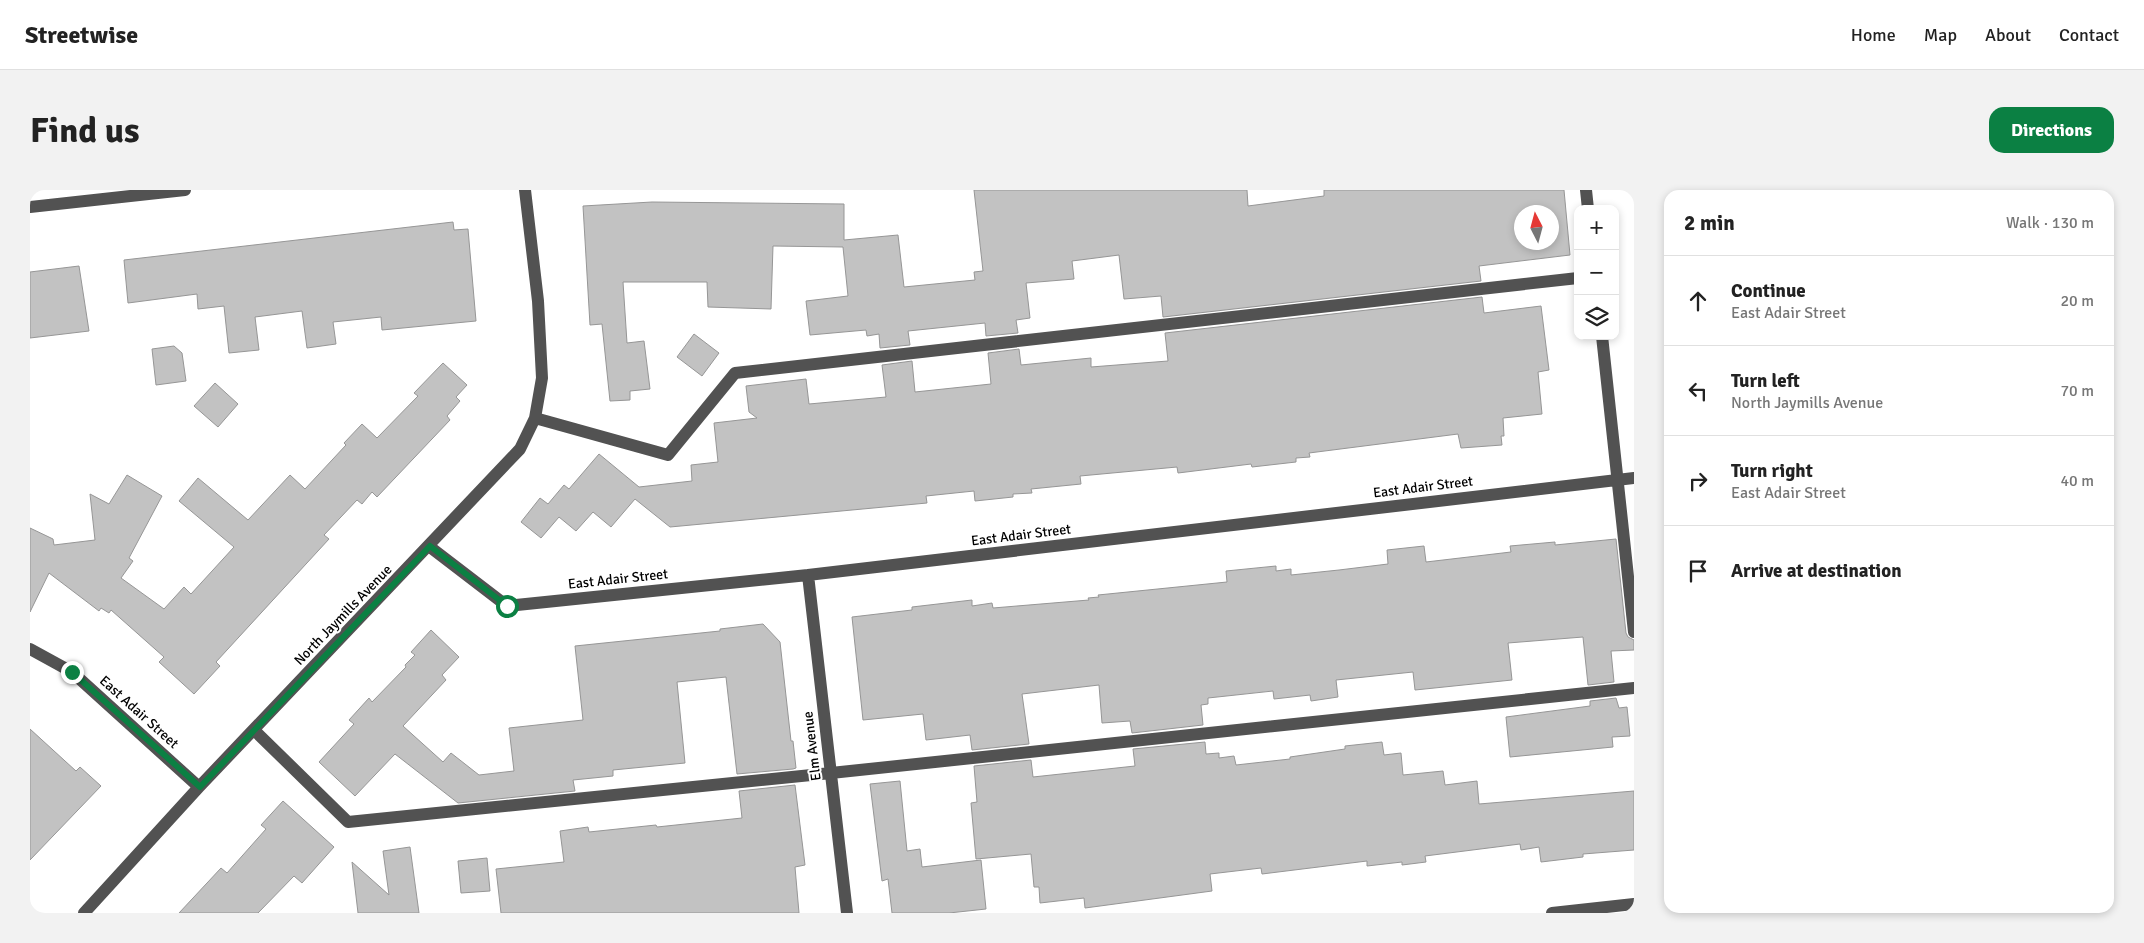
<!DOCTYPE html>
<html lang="en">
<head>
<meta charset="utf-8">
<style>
  :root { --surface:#fff; --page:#f2f2f2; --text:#222; --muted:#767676; --line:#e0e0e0; --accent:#0b8043 }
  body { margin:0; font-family:Signika,sans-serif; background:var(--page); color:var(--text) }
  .controls { position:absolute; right:15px; top:15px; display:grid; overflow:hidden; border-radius:10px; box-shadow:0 2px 8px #0003 }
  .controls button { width:45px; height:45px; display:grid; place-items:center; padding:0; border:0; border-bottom:1px solid var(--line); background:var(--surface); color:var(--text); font:25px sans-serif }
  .compass { position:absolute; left:1484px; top:15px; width:45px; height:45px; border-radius:50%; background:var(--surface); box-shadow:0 2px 8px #0003; rotate:354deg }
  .stop { position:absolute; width:15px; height:15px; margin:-11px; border:4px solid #0b8043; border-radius:50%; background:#fff }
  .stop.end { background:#0b8043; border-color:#fff; box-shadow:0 1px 5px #0008 }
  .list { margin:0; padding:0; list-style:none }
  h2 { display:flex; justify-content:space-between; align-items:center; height:65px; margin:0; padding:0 20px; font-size:21px }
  h2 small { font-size:16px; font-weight:400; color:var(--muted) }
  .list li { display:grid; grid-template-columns:32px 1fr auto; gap:15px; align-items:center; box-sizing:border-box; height:90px; padding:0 20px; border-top:1px solid var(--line) }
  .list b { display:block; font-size:19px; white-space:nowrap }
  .list p { margin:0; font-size:16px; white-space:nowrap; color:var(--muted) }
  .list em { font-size:16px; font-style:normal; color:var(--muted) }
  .icon { flex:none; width:28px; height:28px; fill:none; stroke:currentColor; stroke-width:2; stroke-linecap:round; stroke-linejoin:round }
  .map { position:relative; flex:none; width:1604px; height:723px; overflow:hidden; border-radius:15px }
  header { display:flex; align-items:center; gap:30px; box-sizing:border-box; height:70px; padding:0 25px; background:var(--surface); border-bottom:1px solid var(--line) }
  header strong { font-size:24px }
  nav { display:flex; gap:28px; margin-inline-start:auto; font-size:18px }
  .intro { display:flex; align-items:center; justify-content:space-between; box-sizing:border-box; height:120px; padding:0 30px }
  h1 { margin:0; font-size:35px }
  .button { padding:12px 22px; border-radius:15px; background:var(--accent); color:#fff; font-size:18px; font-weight:700 }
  main { display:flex; gap:30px; padding:0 30px }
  aside { flex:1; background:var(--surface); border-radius:15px; box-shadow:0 2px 8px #0003 }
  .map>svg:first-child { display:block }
  .building { fill:#c2c2c2; stroke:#969696; fill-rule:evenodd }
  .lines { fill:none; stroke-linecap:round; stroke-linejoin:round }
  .minor { stroke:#525252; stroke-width:12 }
  .route { stroke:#0b8043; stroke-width:6 }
  .labels { text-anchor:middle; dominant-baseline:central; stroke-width:4; stroke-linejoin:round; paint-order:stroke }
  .street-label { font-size:14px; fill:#000; stroke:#fff }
</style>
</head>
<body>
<header>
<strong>Streetwise</strong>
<nav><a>Home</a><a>Map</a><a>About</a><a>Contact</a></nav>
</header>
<div class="intro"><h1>Find us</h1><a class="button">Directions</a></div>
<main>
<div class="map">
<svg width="1604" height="723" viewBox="0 0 1604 723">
  <rect width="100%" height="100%" fill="#fff"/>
  <path class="building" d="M944,0H1217L1218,16L1294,6V0H1534L1540,65L1449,76L1451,91L1133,127L1131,106L1094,109L1089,65L1042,71L1044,89L996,93L1000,128L986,130L988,143L956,146L955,133L878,141L880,155L850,158L849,144L837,146L836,140L780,145L776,111L818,106L813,57L743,56L741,119L678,117L677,92H593L597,153L614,151L620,199L600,201V210L580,211L572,134L560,135L553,16L622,12L814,14V50L868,45L874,97L945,90L944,82L953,81ZM1492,22H1522V52H1492Z
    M423,32L424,40L438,39L446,131L352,140L351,127L303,132L306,154L277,158L272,121L225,127L229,160L199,163L194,116L168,119L167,104L98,113L94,70Z
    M49,76L59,141L0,148V82Z
    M1452,107L1454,123L1511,116L1519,180L1508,182L1512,224L1473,228L1474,246H1471L1472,255L1431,258L1428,244L1279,263L1280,267L1266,268V272L1222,277L1221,274L1148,283L1147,277L1050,286L1051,294L1001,299L1002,303L983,304V307L945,311L944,301L896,306L897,313L640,337L605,309L581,337L563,322L546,341L529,327L511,348L491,332L510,308L518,314L534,295L539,299L569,264L609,297L662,291L661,275L688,272L684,233L727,228L719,222L716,196L776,189L779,214L856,207L852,175L882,171L885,202L961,194L958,163L989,159L991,175L1061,168V177L1138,171L1135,143Z
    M664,144L689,163L672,186L647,167Z
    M144,156L152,163L156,191L126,195L122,159Z
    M413,173L437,195L426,207L430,211L417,226L420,230L347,307L342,302L332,314L327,310L294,345L299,349L186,472L190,476L164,504L129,472L134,467L81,420L79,423L71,418L69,421L19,383L0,422V338L23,349L24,355L65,350L60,304L79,314L97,285L132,306L99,368L103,371L91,388L134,419L154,397L161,404L204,357L149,311L168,288L218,330L260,285L275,299L316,255L314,253L332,234L347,248L388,206L384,203Z
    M185,193L208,214L188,237L164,216Z
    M1586,349L1596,443L1598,447L1604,450V460L1581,461L1584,492L1558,495L1553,447L1478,453L1482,490L1385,500L1383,482L1306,490L1308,507L1281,511L1280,505L1244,509L1243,501L1178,508V514L1171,515L1173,535L1102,543L1100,531L1072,533L1069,495L992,504L999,554L942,560L940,545L896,550L893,524L833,530L822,427L882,420V417L942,410V416L962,413L963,418L1059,410L1058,408L1069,407L1068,405L1197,392L1196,381L1246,376V381L1261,379V385L1309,380L1358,374L1357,360L1394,356L1396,372L1481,362L1480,356L1525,352V355Z
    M733,434L750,452L761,551H763L766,578L763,579L707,584L696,487L647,492L655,573L583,580V586L543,590L545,601L428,613L365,564L325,606L289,572L324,534L319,530L339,508L342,512L376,477L375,475L385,465L381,462L401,440L429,467L412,485L416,490L373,536L413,572L421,563L449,585L484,581L479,538L553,530L545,456L690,441V439Z
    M1586,508L1589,518L1597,517L1600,546L1582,547L1583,557L1480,567L1476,527L1560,516V511Z
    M0,539L46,581L50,577L71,596L0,670Z
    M1175,552L1176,564L1189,563V568L1204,566L1206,575L1260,569V567L1315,559V556L1352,552L1354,565L1371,563L1373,585L1413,581L1415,595L1447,591L1449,614L1604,601V660L1553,664V667L1511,672L1509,657L1491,660L1490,654L1395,666L1396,672L1372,675V672L1337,676V671L1232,684L1231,678L1180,684L1182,701L1055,718L1054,708L1010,713L1009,697H1004L1001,664L946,669L941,613L947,612L944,576L1001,570L1003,587L1105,576L1103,559Z
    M870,591L877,661L890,659L892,677L951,670L956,719L919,723H862L858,689L852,691L840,594Z
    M765,595L775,675L765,677L769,723H471L466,679L534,672L530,641L558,637L559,642L626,635L627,637L712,628L709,601Z
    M253,611L304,657L272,693L264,686L228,723H149L191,678L197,683L236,639L231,635Z
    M380,657L389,723H328L322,672L359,705L353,661Z
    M457,668L460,701L431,703L428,671Z"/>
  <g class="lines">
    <path class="minor" d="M1556,0L1558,19
      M0,17L155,0
      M1572,146L1604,442
      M505,228L638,265L705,183L1548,88
      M400,357L477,416L778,385L1604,288
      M778,385L817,723
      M0,459L42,482L169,597
      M224,540L318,632L801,583L1604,498
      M54,723L169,597L490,259L505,228L512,188L508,111L495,0
      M1522,723L1604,714"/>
  </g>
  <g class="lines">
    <path class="route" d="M42,482L170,597L400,356L477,416"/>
  </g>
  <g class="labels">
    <g class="street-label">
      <text transform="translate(1393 297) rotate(-7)">East Adair Street</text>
      <text transform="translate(991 345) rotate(-7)">East Adair Street</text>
      <text transform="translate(588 389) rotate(-6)">East Adair Street</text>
      <text transform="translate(313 425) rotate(-46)">North Jaymills Avenue</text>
      <text transform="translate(109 522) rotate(42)">East Adair Street</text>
      <text transform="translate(782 556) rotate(-97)">Elm Avenue</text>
    </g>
  </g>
</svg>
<div class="controls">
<button>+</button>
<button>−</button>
<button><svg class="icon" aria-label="layers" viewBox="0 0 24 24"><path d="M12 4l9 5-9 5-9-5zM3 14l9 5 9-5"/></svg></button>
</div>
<svg class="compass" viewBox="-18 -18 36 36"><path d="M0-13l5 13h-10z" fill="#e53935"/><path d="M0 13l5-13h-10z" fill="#767676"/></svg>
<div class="stop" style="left:477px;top:416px"></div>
<div class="stop end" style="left:42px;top:482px"></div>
</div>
<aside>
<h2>2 min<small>Walk · 130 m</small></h2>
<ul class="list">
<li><svg class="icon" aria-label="ahead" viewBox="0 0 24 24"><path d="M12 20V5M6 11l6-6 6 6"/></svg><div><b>Continue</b><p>East Adair Street</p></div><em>20 m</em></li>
<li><svg class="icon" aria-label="left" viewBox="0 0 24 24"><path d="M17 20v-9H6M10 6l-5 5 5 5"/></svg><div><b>Turn left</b><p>North Jaymills Avenue</p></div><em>70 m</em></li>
<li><svg class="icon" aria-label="right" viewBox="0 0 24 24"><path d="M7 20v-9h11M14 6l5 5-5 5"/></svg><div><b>Turn right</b><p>East Adair Street</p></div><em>40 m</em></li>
<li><svg class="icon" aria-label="arrive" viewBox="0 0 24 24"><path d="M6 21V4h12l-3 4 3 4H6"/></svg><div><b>Arrive at destination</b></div></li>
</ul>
</aside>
</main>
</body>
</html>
